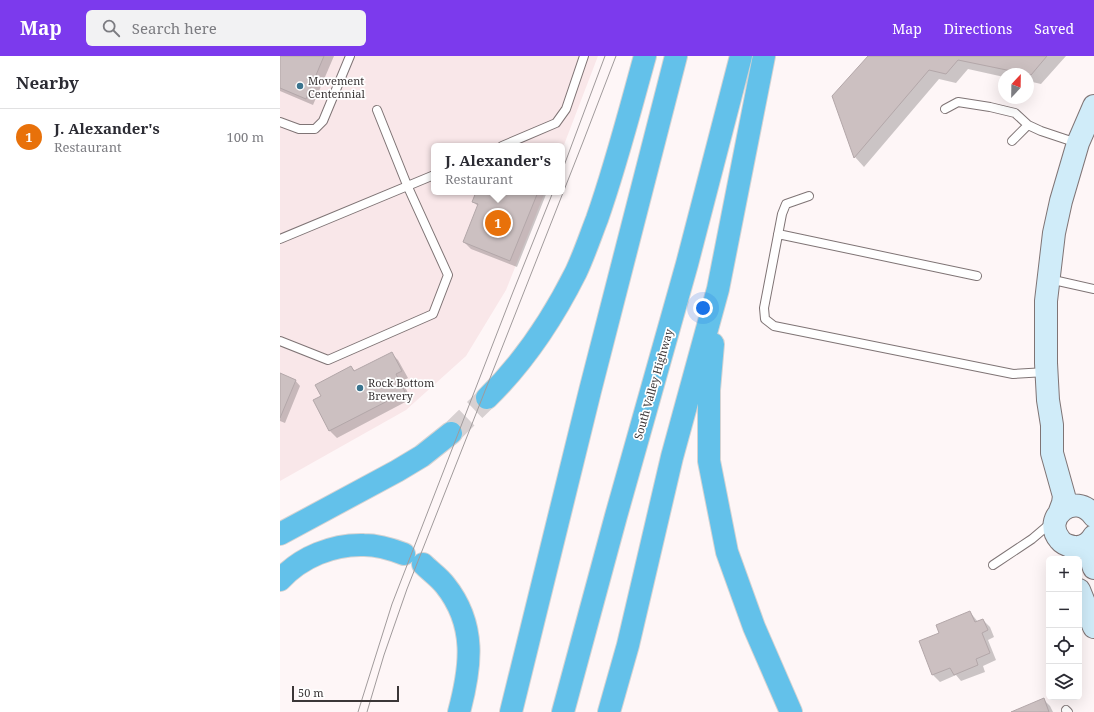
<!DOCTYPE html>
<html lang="en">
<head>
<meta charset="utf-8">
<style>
  :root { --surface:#fff; --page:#f2f2f3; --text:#2b2b33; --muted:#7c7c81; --line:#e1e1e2; --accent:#7c3aed }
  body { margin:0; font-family:"Noto Serif",serif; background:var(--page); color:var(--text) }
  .controls { position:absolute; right:12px; bottom:12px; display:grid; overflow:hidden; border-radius:6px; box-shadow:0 4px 16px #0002 }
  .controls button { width:36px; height:36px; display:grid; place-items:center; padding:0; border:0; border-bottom:1px solid var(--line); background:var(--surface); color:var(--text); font:20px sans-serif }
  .compass { position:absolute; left:718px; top:12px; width:36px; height:36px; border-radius:50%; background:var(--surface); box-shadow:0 4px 16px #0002; rotate:22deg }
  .scale { position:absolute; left:12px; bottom:10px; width:107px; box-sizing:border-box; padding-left:4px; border:2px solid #3b3637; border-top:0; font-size:11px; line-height:14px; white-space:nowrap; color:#3b3637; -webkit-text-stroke:3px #fff; paint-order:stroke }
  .you { position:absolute; left:423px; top:252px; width:14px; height:14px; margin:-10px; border:3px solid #fff; border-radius:50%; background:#1a73e8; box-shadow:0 0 0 6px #1a73e833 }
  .badge { display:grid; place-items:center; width:26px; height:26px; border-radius:50%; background:var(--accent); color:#fff; font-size:13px; font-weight:700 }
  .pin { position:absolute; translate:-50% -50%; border:2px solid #fff; box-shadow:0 1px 4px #0006 }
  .popup { position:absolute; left:151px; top:87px; width:134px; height:52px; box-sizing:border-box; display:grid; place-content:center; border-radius:6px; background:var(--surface); filter:drop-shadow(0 1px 3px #0005); font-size:13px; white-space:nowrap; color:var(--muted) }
  .popup b { font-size:15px; color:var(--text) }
  .popup::after { content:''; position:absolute; left:50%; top:100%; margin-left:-8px; border:8px solid transparent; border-top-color:var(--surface) }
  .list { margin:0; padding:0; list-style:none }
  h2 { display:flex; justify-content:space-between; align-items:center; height:52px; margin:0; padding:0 16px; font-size:17px }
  h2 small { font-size:13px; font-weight:400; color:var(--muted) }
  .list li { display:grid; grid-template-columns:26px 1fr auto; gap:12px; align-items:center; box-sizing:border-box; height:56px; padding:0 16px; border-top:1px solid var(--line) }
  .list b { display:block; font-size:15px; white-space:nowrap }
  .list p { margin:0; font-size:13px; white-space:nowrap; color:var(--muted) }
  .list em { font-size:13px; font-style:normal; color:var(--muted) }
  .icon { flex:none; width:22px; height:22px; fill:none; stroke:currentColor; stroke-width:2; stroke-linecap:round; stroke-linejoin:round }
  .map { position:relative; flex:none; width:814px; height:656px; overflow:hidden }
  header { display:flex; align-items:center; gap:24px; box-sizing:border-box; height:56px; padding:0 20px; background:var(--accent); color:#fff }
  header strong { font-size:19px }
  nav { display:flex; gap:22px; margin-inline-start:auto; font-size:14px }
  .search { width:280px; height:36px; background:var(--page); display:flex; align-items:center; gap:10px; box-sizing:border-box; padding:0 14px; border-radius:6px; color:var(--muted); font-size:15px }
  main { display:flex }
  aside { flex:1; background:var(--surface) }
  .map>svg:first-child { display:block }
  .built { fill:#f9e7e9 }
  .shadow { fill:#0003 }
  .building { fill:#ccc0c1; stroke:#b3a7a9 }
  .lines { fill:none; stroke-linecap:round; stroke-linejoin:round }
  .motorway-tunnel { stroke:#d7d0d1; stroke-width:22; stroke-dasharray:22 11; stroke-linecap:butt }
  .service-casing { stroke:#7f7475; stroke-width:10 }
  .secondary-casing { stroke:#7f7475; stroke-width:24 }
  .motorway-casing { stroke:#d4d3d3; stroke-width:24 }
  .service { stroke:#fff; stroke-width:8 }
  .secondary { stroke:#d0ecf9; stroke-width:22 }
  .motorway { stroke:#63c1ea; stroke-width:22 }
  .tram { stroke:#a09a9b; stroke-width:1 }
  .poi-dot { fill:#3b748e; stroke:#fff; stroke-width:1.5 }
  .labels { text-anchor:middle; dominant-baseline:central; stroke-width:3.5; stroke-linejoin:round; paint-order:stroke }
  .poi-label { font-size:11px; fill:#3b3637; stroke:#fff; text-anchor:start }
  .street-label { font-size:11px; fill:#3b3637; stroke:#fff }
</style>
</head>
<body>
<header>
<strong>Map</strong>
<div class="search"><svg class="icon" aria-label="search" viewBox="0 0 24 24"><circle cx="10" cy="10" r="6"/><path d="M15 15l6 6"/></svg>Search here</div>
<nav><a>Map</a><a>Directions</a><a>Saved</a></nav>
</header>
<main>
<aside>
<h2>Nearby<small></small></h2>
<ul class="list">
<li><span class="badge" style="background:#e8710a">1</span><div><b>J. Alexander's</b><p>Restaurant</p></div><em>100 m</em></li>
</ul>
</aside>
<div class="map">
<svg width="814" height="656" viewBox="0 0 814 656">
  <rect width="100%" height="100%" fill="#fef6f7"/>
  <path class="built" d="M0,0H318L282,94V90H154V136H265L226,234L186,300L126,354L0,425Z"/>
  <path class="shadow" d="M0,0H54L33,49L0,35Z
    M590,0H786L761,28L748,25V18H724V21L688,13L676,27L659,23L584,111L575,101L554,40Z
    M197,136H267L237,211L191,193L184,186L198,150L193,146Z
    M111,297L118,304L128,322L122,325L131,343L57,382L50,375L34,345L42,341L71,311L76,316Z
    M0,318L15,324L20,330L5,367L0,365Z
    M690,556L698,566L703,564L710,571L714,581L708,584L716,604L703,610L705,616L681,625L676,619L660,626L653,619L640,585L660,578Z
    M763,643L770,650L773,656H733Z"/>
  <path class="building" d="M0,0H44L26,43L0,32Z
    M588,0H767L751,19L678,4L666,18L649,14L574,102L552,40Z
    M196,136H258L230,205L183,186L198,148L192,146Z
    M112,296L122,315L116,318L125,336L49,375L33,344L41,340L35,329L71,310L74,315Z
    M0,317L16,324L0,362Z
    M690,555L695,566L703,563L708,574L702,577L710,597L696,603L698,609L674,619L670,612L652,619L639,585L659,577L656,569Z
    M764,642L769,656H731Z"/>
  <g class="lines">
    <path class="motorway-tunnel" d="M171,377L207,342"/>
    <g class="service-casing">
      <path id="service" d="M665,53L678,46L710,51L735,57L748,69L761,75L797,87
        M0,66L19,73H35L43,65L70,0
        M732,85L748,69
        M222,90L276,67L286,53L304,0
        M529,140L506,148L502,158L484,252L485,263L494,270L733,318L766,316
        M498,178L697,220
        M0,183L154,119
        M769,223L814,233
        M0,285L48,304L153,258L168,219L127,129L97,54
        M713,509L752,483L772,466
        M786,654L788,656"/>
    </g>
    <g class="secondary-casing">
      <path id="secondary" d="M780,455L783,447L784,440L772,397V369L768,344L766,307V245L774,177L781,145L798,87L814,50
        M814,460C795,434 761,462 780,484C783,488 789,490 794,491C803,492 810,487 814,480
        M814,481C811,492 810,502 814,512
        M799,534L814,571"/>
    </g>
    <g class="motorway-casing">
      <path id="motorway" d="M433,288L429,334V405L447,496L474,571L511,656
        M207,342C244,306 273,262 296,216C304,199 310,181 317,163C336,109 350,54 365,0
        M0,478L117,415L142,400L171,377
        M143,508C150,515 159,521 165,529C197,569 191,611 179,656
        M0,524C21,501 53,488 84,489C98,489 111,493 124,498
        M231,656L310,335L396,0
        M283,656L336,460L407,208L461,0
        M329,656L348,589L392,401L438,233L484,0"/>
    </g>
    <use href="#service" class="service"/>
    <use href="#secondary" class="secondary"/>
    <use href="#motorway" class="motorway"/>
    <path class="tram" d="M282,115L325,0
      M78,656L112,548L233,236L273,136
      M87,656L104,599L127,533L303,86L336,0"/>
  </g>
  <g class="poi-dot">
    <circle cx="20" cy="30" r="4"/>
    <circle cx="80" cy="332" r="4"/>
  </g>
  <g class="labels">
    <g class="poi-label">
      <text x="28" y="24">Movement<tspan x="28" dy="13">Centennial</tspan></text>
      <text x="88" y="326">Rock Bottom<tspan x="88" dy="13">Brewery</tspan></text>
    </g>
    <g class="street-label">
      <text transform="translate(373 328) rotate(-74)">South Valley Highway</text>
    </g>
  </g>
</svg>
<div class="controls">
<button>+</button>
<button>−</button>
<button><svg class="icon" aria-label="locate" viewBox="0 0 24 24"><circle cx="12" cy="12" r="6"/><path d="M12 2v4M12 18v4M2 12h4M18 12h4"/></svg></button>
<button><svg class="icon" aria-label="layers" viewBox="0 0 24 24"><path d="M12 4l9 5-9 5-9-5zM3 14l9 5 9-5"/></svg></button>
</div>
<svg class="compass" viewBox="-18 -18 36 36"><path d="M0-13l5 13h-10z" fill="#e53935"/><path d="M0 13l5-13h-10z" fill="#7c7c81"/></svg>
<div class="scale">50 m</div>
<div class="you"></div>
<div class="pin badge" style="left:218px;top:167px;background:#e8710a">1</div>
<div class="popup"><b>J. Alexander's</b>Restaurant</div>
</div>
</main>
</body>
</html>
